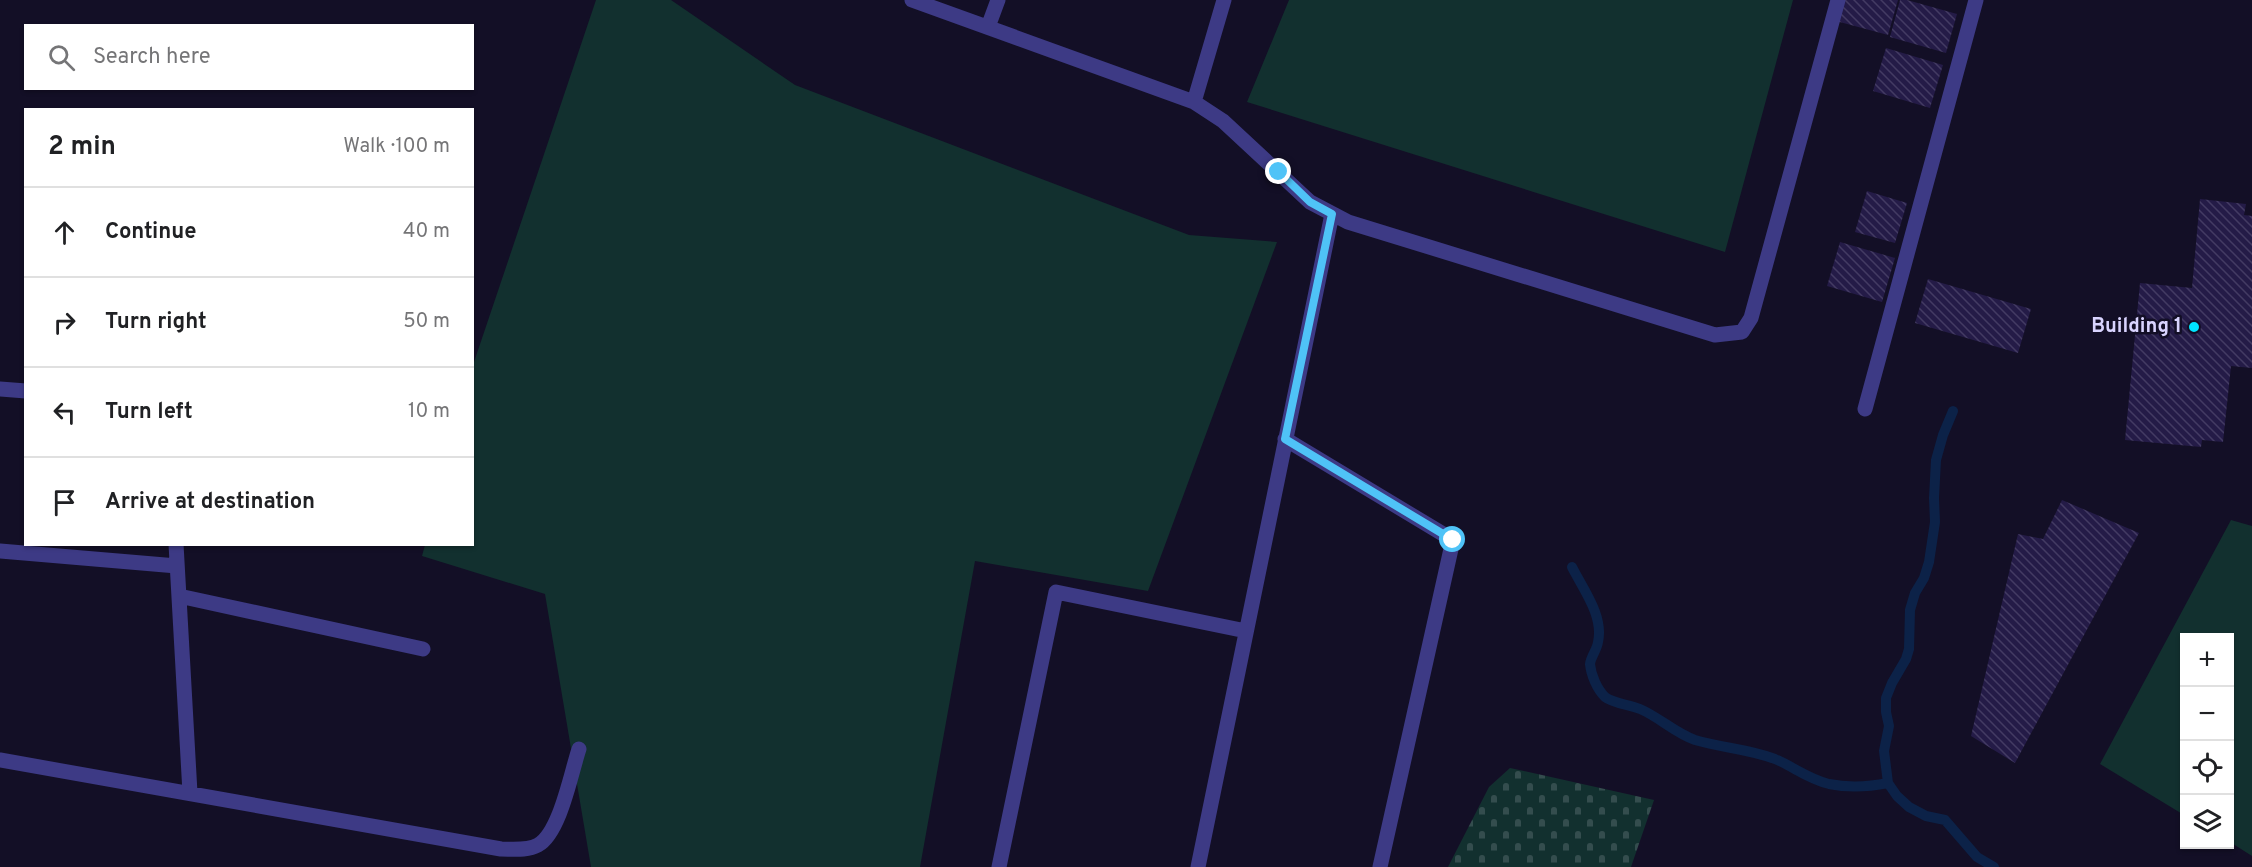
<!DOCTYPE html>
<html lang="en">
<head>
<meta charset="utf-8">
<style>
  :root { --surface:#fff; --page:#f2f2f2; --text:#202124; --muted:#757577; --line:#e0e0e0 }
  body { margin:0; font-family:Overpass,sans-serif; background:var(--page); color:var(--text) }
  .controls { position:absolute; right:18px; bottom:18px; display:grid; overflow:hidden; border-radius:0px; box-shadow:0 2px 4px #0004 }
  .controls button { width:54px; height:54px; display:grid; place-items:center; padding:0; border:0; border-bottom:2px solid var(--line); background:var(--surface); color:var(--text); font:30px sans-serif }
  .stop { position:absolute; width:18px; height:18px; margin:-14px; border:4px solid #4fc3f7; border-radius:50%; background:#fff }
  .stop.end { background:#4fc3f7; border-color:#fff; box-shadow:0 2px 6px #0008 }
  .list { margin:0; padding:0; list-style:none }
  h2 { display:flex; justify-content:space-between; align-items:center; height:78px; margin:0; padding:0 24px; font-size:26px }
  h2 small { font-size:20px; font-weight:400; color:var(--muted) }
  .list li { display:grid; grid-template-columns:39px 1fr auto; gap:18px; align-items:center; box-sizing:border-box; height:90px; padding:0 24px; border-top:2px solid var(--line) }
  .list b { display:block; font-size:22px; white-space:nowrap }
  .list em { font-size:20px; font-style:normal; color:var(--muted) }
  .icon { flex:none; width:33px; height:33px; fill:none; stroke:currentColor; stroke-width:2; stroke-linecap:round; stroke-linejoin:round }
  .map { position:relative; flex:none; width:2252px; height:867px; overflow:hidden }
  .search { position:absolute; background:var(--surface); box-shadow:0 2px 4px #0004; left:24px; top:24px; width:450px; height:66px; display:flex; align-items:center; gap:15px; box-sizing:border-box; padding:0 21px; border-radius:0px; color:var(--muted); font-size:22px }
  .panel { position:absolute; background:var(--surface); box-shadow:0 2px 4px #0004; left:24px; top:108px; width:450px; height:438px; border-radius:0px }
  .map>svg:first-child { display:block }
  .grass { fill:#12302f }
  .cemetery { fill:url(#cemetery-stones) }
  .lines { fill:none; stroke-linecap:round; stroke-linejoin:round }
  .stream { stroke:#0c2248; stroke-width:10 }
  .building { fill:url(#building-back-hatch) }
  .minor { stroke:#3d3a85; stroke-width:15 }
  .route { stroke:#4fc3f7; stroke-width:8 }
  .poi-dot { fill:#00e5ff; stroke:#130f26; stroke-width:2 }
  .labels { text-anchor:middle; dominant-baseline:central; stroke-width:5; stroke-linejoin:round; paint-order:stroke }
  .poi-label { font-size:20px; font-weight:bold; fill:#d9d4ff; stroke:#130f26; text-anchor:end }
</style>
</head>
<body>
<div class="map">
<svg width="2252" height="867" viewBox="0 0 2252 867">
  <defs>
    <pattern id="cemetery-stones" width="16" height="16" patternUnits="userSpaceOnUse" patternTransform="scale(1.5)"><rect width="16" height="16" fill="#12302f"/><path d="M2 7V4a2 2 0 0 1 4 0v3zM10 15v-3a2 2 0 0 1 4 0v3z" fill="#344d4e"/></pattern>
    <pattern id="building-back-hatch" width="6" height="6" patternUnits="userSpaceOnUse" patternTransform="scale(1.5)"><rect width="6" height="6" fill="#241b47"/><path d="M-1 5l2 2M0 0l6 6M5-1l2 2" fill="none" stroke="#433b63"/></pattern>
  </defs>
  <rect width="100%" height="100%" fill="#130f26"/>
  <path class="grass" d="M596,0H671L795,85L1189,235L1277,242L1148,591L975,561L920,867H591L545,594L422,556L425,545L472,544L473,365Z
    M1289,0H1793L1725,252L1247,102Z
    M2231,520L2252,526V856L2230,842V638H2184V815L2100,764Z"/>
  <path class="cemetery" d="M1510,768L1654,800L1631,867H1448L1489,787Z"/>
  <g class="lines">
    <path class="stream" d="M1953,411L1943,435L1936,460L1934,498L1935,522L1929,562L1924,578L1915,593L1910,610L1909,649L1906,659L1892,683L1886,698V712L1889,726L1884,751L1888,783L1897,796L1909,807L1926,816L1945,820L1977,857L1994,867
      M1572,567C1583,589 1604,616 1598,642C1597,650 1591,656 1590,664C1591,675 1597,689 1605,697C1614,704 1629,704 1640,709C1659,717 1675,733 1695,740C1722,748 1749,749 1775,759C1794,767 1808,779 1829,784C1849,788 1868,787 1888,783"/>
  </g>
  <path class="building" d="M1842,0H1898L1888,35L1836,21Z
    M1900,0H1907L1957,14L1946,53L1890,37Z
    M1886,48L1943,65L1930,108L1873,91Z
    M1867,191L1907,203L1895,243L1855,232Z
    M2200,199L2246,204L2244,215L2252,216V368L2231,366L2223,442L2202,440L2201,447L2125,440L2140,283L2192,288Z
    M1840,242L1895,258L1882,302L1827,286Z
    M1928,279L2031,309L2018,353L1915,323Z
    M2062,500L2139,533L2015,763L1971,736L2018,534L2043,539Z"/>
  <g class="lines">
    <path class="minor" d="M912,0L1194,102L1223,121L1310,202L1348,222L1715,335L1742,332L1751,318L1838,0
      M988,27L998,0
      M1194,102L1224,0
      M0,389L26,391
      M1865,409L1976,0
      M1285,439L1453,540L1380,867
      M176,544L190,793
      M0,551L177,566
      M179,596L423,649
      M0,760L501,849C513,849 527,851 538,845C560,833 571,773 579,749
      M999,867L1056,592L1246,631
      M1198,867L1332,214"/>
  </g>
  <g class="lines">
    <path class="route" d="M1279,172L1310,202L1332,214L1285,439L1453,540"/>
  </g>
  <circle class="poi-dot" cx="2194" cy="327" r="6"/>
  <g class="labels">
    <g class="poi-label">
      <text x="2182" y="327">Building 1</text>
    </g>
  </g>
</svg>
<div class="controls">
<button>+</button>
<button>−</button>
<button><svg class="icon" aria-label="locate" viewBox="0 0 24 24"><circle cx="12" cy="12" r="6"/><path d="M12 2v4M12 18v4M2 12h4M18 12h4"/></svg></button>
<button><svg class="icon" aria-label="layers" viewBox="0 0 24 24"><path d="M12 4l9 5-9 5-9-5zM3 14l9 5 9-5"/></svg></button>
</div>
<div class="stop" style="left:1453px;top:540px"></div>
<div class="stop end" style="left:1279px;top:172px"></div>
<div class="search"><svg class="icon" aria-label="search" viewBox="0 0 24 24"><circle cx="10" cy="10" r="6"/><path d="M15 15l6 6"/></svg>Search here</div>
<section class="panel">
<h2>2 min<small>Walk · 100 m</small></h2>
<ul class="list">
<li><svg class="icon" aria-label="ahead" viewBox="0 0 24 24"><path d="M12 20V5M6 11l6-6 6 6"/></svg><div><b>Continue</b></div><em>40 m</em></li>
<li><svg class="icon" aria-label="right" viewBox="0 0 24 24"><path d="M7 20v-9h11M14 6l5 5-5 5"/></svg><div><b>Turn right</b></div><em>50 m</em></li>
<li><svg class="icon" aria-label="left" viewBox="0 0 24 24"><path d="M17 20v-9H6M10 6l-5 5 5 5"/></svg><div><b>Turn left</b></div><em>10 m</em></li>
<li><svg class="icon" aria-label="arrive" viewBox="0 0 24 24"><path d="M6 21V4h12l-3 4 3 4H6"/></svg><div><b>Arrive at destination</b></div></li>
</ul>
</section>
</div>
</body>
</html>
